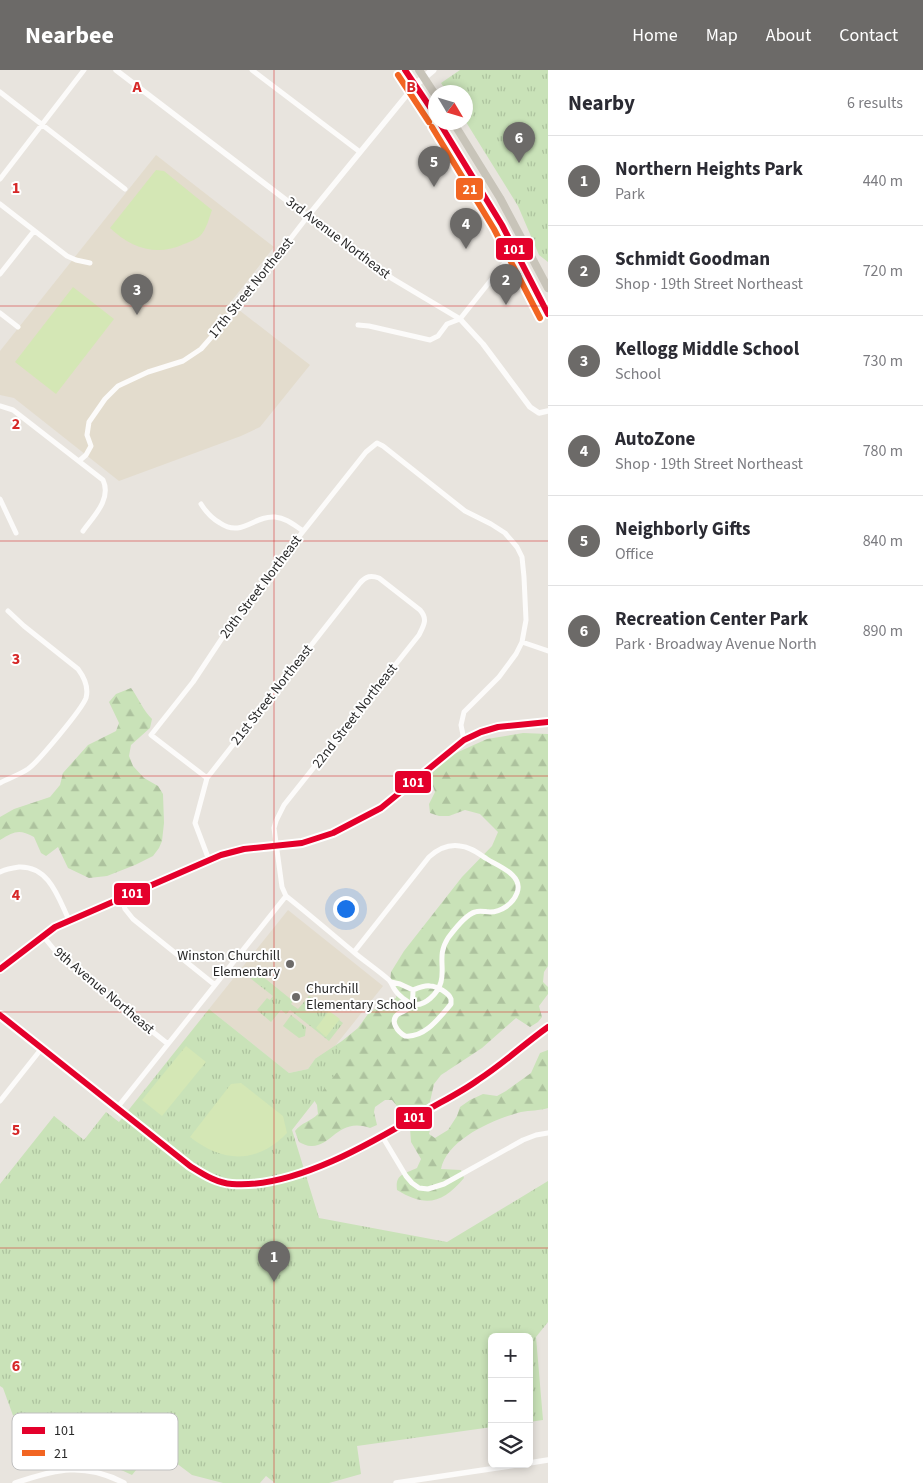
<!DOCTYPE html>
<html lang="en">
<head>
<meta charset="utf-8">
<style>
  :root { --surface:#fff; --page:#f7f7f7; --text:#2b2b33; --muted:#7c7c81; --line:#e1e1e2; --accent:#6c6a68 }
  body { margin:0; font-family:"Source Sans 3",sans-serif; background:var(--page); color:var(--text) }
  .controls { position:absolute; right:15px; bottom:15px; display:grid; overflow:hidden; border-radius:8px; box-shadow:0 2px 8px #0003 }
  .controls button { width:45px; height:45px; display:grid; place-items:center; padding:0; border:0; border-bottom:1px solid var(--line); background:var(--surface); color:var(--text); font:25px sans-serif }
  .compass { position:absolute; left:428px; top:15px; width:45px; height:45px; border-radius:50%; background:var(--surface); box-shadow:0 2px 8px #0003; rotate:128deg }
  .you { position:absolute; left:345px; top:838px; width:18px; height:18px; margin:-12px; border:4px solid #fff; border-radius:50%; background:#1a73e8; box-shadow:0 0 0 8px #1a73e833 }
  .badge { display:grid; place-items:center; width:32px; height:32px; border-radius:50%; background:var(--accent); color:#fff; font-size:16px; font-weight:700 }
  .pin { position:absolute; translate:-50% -41px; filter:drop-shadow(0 1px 2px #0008) }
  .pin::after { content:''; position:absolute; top:26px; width:18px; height:15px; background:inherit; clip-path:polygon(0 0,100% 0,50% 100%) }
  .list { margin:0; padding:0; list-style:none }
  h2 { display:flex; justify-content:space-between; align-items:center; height:65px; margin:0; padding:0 20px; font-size:21px }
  h2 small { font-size:16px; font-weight:400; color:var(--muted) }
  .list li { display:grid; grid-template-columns:32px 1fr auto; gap:15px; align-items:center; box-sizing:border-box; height:90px; padding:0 20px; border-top:1px solid var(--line) }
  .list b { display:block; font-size:19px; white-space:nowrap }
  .list p { margin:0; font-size:16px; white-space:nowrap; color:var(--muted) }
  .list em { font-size:16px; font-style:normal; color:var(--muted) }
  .icon { flex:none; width:28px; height:28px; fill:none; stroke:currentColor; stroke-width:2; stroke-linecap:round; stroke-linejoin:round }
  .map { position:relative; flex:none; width:548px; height:1413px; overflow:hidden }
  header { display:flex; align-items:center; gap:30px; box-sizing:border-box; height:70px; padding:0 25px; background:var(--accent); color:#fff }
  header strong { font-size:24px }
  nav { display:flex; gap:28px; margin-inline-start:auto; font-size:18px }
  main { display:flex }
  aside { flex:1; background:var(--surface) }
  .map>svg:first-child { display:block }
  .education { fill:#e3dccd }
  .forest { fill:url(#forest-firs) }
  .park { fill:url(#park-tufts) }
  .pitch { fill:#d4e7b5 }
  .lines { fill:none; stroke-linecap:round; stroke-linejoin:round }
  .minor { stroke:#fcfbfa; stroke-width:5 }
  .tertiary { stroke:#fcfbfa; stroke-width:5.5 }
  .secondary { stroke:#fcfbfa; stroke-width:7 }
  .primary { stroke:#c8c4b9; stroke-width:8 }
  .bus-1-casing { stroke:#fff; stroke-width:10 }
  .bus-2-casing { stroke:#fff; stroke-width:10 }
  .bus-1 { stroke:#e4002b; stroke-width:6 }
  .bus-2 { stroke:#f26522; stroke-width:6 }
  .grid { fill:none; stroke:#d62828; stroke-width:1; stroke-opacity:0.55 }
  .poi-dot { fill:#6c6a68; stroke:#fff; stroke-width:2 }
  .labels { text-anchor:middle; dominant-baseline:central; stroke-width:4; stroke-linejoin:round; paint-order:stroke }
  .street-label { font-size:14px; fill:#292929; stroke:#fff }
  .poi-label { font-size:14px; fill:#292929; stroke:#fff; text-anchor:end }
  .key { fill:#fff; stroke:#bfbfbf; stroke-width:1 }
  .key-label { font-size:14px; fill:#292929 }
  .grid-label { font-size:16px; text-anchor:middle; font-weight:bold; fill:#d62828; stroke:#fff; stroke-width:4; stroke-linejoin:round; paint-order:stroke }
  .line-badge { stroke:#fff; stroke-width:2 }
  .badge-label { font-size:14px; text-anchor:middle; font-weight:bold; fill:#fff }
</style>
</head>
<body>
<header>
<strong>Nearbee</strong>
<nav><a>Home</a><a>Map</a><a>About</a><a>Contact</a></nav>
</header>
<main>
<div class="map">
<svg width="548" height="1413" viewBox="0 0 548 1413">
  <defs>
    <pattern id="forest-firs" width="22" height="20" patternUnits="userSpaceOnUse" patternTransform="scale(1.25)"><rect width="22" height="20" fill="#c9e2b8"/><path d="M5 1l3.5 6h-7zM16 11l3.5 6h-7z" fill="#adc29e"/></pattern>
    <pattern id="park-tufts" width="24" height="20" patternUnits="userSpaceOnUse" patternTransform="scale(1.25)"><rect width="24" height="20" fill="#c9e2b8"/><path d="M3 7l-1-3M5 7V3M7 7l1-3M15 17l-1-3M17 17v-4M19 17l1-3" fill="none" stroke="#adc29e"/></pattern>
  </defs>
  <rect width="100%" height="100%" fill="#e8e4de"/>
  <path class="education" d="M156,85L274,177L230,233L310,295L260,357L241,366L119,411L14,328L0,325V281Z
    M288,840L383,916L335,976L315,989L308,999L289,1003L209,939Z"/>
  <path class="forest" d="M131,618C139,629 143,640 152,649L150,658L131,675L129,686L133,696L144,708L158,716L163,724L164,753L162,771L159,778L153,786L135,795L107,806L89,808L68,798L58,777L46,786L41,783L34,767C19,759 15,761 0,770V747L14,739L50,727L60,715L63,703L88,675L116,661L119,653L109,632L116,624Z
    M523,663L548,664V896L544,902L543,912L548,917V924L539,936L542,947L538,952L530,957L516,948L482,978L441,1005L434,1014L429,1036L407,1048L392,1030H385L375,1037L374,1042L377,1055L370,1058C338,1047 332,1077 311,1076C307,1076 303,1074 299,1072L295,1061C302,1052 310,1052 318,1044L317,1035L311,1025L315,989L342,971L358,958L368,944L381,935L396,928L397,920L390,915L391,902L404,881L462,807L492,776L498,762L480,744L465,740L449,746H439L430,743L429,734L435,722L430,707L436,697L456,683L487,669Z
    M548,980V1038C539,1041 530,1040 521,1042C494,1049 447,1069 441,1099L461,1100L464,1108C443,1133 426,1138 397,1120C395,1104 404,1104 417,1098L421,1089L411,1072L410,1058L417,1050L426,1045L431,1056L429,1064L435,1068L448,1060L457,1046L460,1037L470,1030L483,1024L497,1026L506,1021L531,1003L540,983Z"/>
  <path class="park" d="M460,0H548V192L539,185L518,136L466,52V22H447L441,13Z
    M256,901L293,931L291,934L298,939L309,926L343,953L329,971L290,940L286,944L281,940L271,952L257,940L267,928L270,930L273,926L250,908Z
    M209,939L289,1003L308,999L315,989L335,976L349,987L292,1060L319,1148L447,1172L548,1111V1252L536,1267L543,1350L529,1352V1267H492V1357L357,1376L361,1404L329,1413H275L266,1406L260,1413H223L192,1405L155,1377L132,1405C98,1389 68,1384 31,1395L3,1318L0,1316V1114L54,1046L84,1070L106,1042L119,1052Z
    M291,945L306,957L305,966L299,968L283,956Z"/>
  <path class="pitch" d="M156,100L164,101L212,140C209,148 207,158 201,165C197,169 190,172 184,174C157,187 131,178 110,158Z
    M73,217L114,249L56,324L15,292Z
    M329,941L340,949L326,967L316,958Z
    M186,976L206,992L162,1046L142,1030Z
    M241,1013L283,1046L287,1063C257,1094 223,1093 190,1067L231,1014Z"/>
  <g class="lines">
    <path class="minor" d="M252,0L360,82
      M0,22L125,119
      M0,109L84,0
      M0,134L67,186L76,190L90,193
      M0,204L34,161
      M0,243L18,257
      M358,255L369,256L430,270L438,266L447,254L460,249L523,170
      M0,336L13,340L103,410C112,429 93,447 83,461
      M79,391L86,385L91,376L87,365L89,352L105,329L118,316L148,302L183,291L201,279L237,238L308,146
      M0,429L16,463
      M201,434C206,442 211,448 220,453C242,468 254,445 275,447C286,448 294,455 303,461
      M522,572L548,581
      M207,708L151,665L193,612L240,541L366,382L377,373L383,376L465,441L491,454L505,463L517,477L522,487L524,507L526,550L522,572L516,584L499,607L464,642L461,655L464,670
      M0,713C9,708 19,705 28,699C38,692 82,639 86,628C89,617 84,607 78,599L24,556L8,541
      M209,790L195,753L207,708L360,513C366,506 371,505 379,508L420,540C428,549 424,555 419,565L284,735L276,751L274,758L282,817L286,826C310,845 333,865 356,884C367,893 379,901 389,910C392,913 392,916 395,920C398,925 407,932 413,934C425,937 438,923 441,912C445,897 437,885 448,868C454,860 465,845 475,842C480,840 485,842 490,842C501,842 513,834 517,823C524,805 498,796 487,789C479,784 471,777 460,776C448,774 438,779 429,787L354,882
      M0,802C6,799 12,798 19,797C49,796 58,827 69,850
      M122,828L125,839L133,849L215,915
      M43,866L62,889L168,974
      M391,912L400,914L413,920C418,918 425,915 430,916C437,916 449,923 451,929V934C439,948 425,968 405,966C398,962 389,951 398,944C403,941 408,941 411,935C413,931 413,925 413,920
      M0,1031L42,978
      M117,1038L286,826
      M382,1066L406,1106L412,1113L419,1118L428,1119L444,1114L523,1070L536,1065L548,1063"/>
    <path class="tertiary" d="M116,0L362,188L393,209L460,249L483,274L530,337L539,343L548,341
      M308,146L415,15
      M0,899L55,857L69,850L221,785L244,779L302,773L333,763L381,738L464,670L481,662L498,657L548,652
      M0,945L190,1096C202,1104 215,1112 231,1114C286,1123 386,1065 433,1037C448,1028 464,1020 479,1010C503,993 524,974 548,957
      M529,1393L548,1390
      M15,1413C56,1399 84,1392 124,1413
      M396,1413L523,1394"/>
    <path class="secondary" d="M415,15L433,0"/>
    <path class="primary" d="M405,0L436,47
      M419,0L436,26
      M439,52L502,155L548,244
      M453,52L500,128L548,218"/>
    <g class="bus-1-casing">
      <path id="bus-1" d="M405,0L436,46
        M439,52L502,155L548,244
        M0,899L55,857L221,785L244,779L302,773L333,763L381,738L464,670L481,662L498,657L548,652
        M0,945L190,1096C203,1104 216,1113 232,1114C295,1119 375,1071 429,1039C445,1030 463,1021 478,1010C503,994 524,974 548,957"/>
    </g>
    <g class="bus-2-casing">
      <path id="bus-2" d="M398,5L429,52
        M432,57L494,159L540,248"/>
    </g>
    <use href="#bus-1" class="bus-1"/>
    <use href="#bus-2" class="bus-2"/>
  </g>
  <path class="grid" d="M274,0V1413M0,236H548M0,471H548M0,706H548M0,942H548M0,1178H548"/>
  <g class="poi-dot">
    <circle cx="290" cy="894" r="5"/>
    <circle cx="296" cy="927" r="5"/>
  </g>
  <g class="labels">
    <g class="street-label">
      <text transform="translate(338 168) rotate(37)">3rd Avenue Northeast</text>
      <text transform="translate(251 218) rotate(-51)">17th Street Northeast</text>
      <text transform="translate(261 517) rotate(-53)">20th Street Northeast</text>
      <text transform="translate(272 625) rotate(-52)">21st Street Northeast</text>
      <text transform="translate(355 646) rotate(-52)">22nd Street Northeast</text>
      <text transform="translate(104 921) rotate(40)">9th Avenue Northeast</text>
    </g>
    <g class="poi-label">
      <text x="280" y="886">Winston Churchill<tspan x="280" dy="16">Elementary</tspan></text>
      <text x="306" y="919" text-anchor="start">Churchill<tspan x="306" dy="16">Elementary School</tspan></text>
    </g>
  </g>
  <rect x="12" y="1343" width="166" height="57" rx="8" class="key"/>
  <rect x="22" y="1357" width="23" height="7" fill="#e4002b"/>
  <rect x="22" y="1380" width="23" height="6" fill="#f26522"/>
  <g class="key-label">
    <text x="54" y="1365">101</text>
    <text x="54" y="1388">21</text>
  </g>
  <g class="grid-label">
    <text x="137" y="22">A</text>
    <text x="411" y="22">B</text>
    <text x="16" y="123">1</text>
    <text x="16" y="359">2</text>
    <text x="16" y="594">3</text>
    <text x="16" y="830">4</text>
    <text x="16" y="1065">5</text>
    <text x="16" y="1301">6</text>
  </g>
  <g class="line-badge">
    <rect x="455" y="107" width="29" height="24" rx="5" fill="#f26522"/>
    <rect x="495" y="167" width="39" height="24" rx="5" fill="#e4002b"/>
    <rect x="394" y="700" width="38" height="24" rx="5" fill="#e4002b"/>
    <rect x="113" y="812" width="38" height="24" rx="5" fill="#e4002b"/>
    <rect x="395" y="1036" width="38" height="24" rx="5" fill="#e4002b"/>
  </g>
  <g class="badge-label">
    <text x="470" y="124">21</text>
    <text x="514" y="184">101</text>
    <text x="413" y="717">101</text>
    <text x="132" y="828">101</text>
    <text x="414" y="1052">101</text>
  </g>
</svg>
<div class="controls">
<button>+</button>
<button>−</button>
<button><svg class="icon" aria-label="layers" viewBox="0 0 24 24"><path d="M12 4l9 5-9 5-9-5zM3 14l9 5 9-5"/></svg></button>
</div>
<svg class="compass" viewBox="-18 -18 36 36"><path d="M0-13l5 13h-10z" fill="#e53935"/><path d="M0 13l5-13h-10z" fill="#7c7c81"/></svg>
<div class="you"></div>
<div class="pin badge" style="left:274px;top:1212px">1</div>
<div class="pin badge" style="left:506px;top:235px">2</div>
<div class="pin badge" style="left:137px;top:245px">3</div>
<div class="pin badge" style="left:466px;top:179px">4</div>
<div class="pin badge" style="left:434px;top:117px">5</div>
<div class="pin badge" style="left:519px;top:93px">6</div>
</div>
<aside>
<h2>Nearby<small>6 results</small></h2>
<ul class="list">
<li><span class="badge">1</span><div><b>Northern Heights Park</b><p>Park</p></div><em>440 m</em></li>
<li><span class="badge">2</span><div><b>Schmidt Goodman</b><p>Shop · 19th Street Northeast</p></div><em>720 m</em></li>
<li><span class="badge">3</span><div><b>Kellogg Middle School</b><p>School</p></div><em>730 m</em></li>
<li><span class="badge">4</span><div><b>AutoZone</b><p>Shop · 19th Street Northeast</p></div><em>780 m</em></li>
<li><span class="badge">5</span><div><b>Neighborly Gifts</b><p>Office</p></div><em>840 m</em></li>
<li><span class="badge">6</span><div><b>Recreation Center Park</b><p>Park · Broadway Avenue North</p></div><em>890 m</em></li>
</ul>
</aside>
</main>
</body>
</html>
